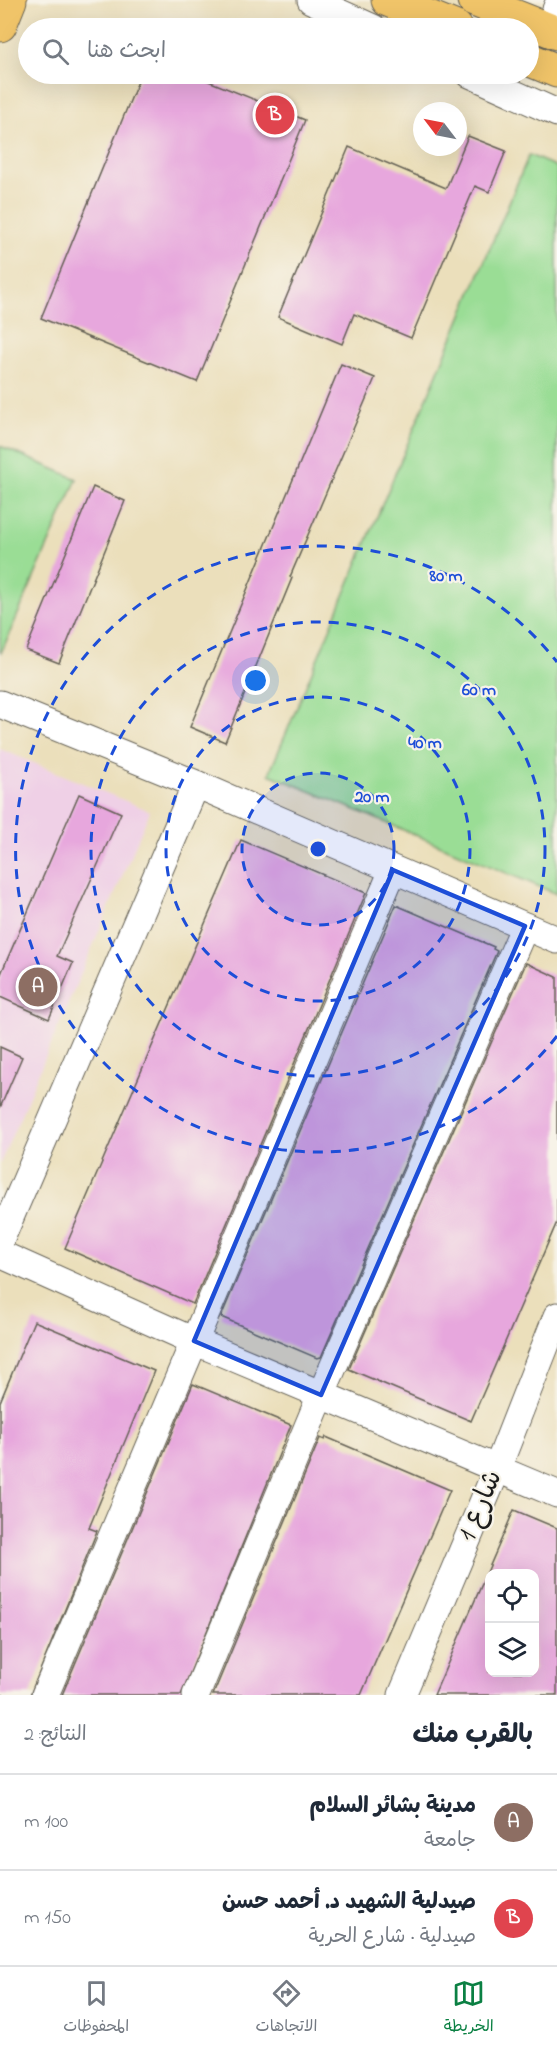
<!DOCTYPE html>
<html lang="ar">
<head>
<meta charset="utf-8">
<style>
  :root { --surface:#fff; --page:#f6f6f7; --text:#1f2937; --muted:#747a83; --line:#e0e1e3; --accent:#0b8043 }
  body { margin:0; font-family:"Indie Flower","Playpen Sans Arabic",sans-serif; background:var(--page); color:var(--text); direction:rtl }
  .controls { position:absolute; right:18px; bottom:18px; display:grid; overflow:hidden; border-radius:12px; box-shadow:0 6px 24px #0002 }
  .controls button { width:54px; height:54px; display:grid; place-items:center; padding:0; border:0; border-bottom:2px solid var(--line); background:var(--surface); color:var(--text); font:30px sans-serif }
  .compass { position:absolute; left:413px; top:102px; width:54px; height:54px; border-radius:50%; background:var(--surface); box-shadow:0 6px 24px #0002; rotate:302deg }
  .you { position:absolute; left:256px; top:681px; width:21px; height:21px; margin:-15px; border:4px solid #fff; border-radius:50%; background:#1a73e8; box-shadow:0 0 0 9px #1a73e833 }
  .badge { display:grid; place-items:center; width:39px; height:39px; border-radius:50%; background:var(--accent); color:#fff; font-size:20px; font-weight:700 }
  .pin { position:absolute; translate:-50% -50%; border:3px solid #fff; box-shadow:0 2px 6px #0006 }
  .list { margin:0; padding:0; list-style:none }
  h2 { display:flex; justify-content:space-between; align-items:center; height:78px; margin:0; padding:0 24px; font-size:26px }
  h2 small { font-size:20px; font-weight:400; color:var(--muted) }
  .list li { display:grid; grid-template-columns:39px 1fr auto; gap:18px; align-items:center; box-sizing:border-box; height:96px; padding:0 24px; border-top:2px solid var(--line) }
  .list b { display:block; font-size:22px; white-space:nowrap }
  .list p { margin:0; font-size:20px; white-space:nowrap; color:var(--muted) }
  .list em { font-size:20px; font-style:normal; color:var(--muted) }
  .icon { flex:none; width:33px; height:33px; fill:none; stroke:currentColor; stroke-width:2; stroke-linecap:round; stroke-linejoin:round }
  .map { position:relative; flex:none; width:557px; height:1695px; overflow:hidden; direction:ltr }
  .search { position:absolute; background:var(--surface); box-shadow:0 6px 24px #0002; left:18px; right:18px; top:18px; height:66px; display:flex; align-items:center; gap:15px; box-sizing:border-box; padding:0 21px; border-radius:33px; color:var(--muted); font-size:22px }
  .sheet { height:270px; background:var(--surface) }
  nav { display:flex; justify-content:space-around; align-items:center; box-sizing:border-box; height:84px; border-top:2px solid var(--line); background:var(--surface); font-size:16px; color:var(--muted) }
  nav a { display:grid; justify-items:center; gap:3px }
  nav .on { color:var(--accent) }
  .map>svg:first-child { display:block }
  .built { fill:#efd0e6 }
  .green { fill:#9add95; stroke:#5b7c58; stroke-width:1.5 }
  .building { fill:#e7a7dd; fill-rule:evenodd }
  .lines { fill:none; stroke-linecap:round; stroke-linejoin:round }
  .minor-casing { stroke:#646054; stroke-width:29 }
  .major-casing { stroke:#646054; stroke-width:35 }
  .minor { stroke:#fff; stroke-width:27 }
  .major { stroke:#f0c469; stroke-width:33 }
  .marked { fill:#1d4ed8; fill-opacity:0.2; stroke:#1d4ed8; stroke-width:4.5; stroke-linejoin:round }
  .ring { fill:none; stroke:#1d4ed8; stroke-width:3; stroke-dasharray:10 8 }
  .labels { text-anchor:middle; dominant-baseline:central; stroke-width:4.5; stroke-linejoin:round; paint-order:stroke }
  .street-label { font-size:27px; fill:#1c1c1c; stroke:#f7f3e8 }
  .centre { fill:#1d4ed8; stroke:#f7f3e8; stroke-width:3 }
  .ring-label { font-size:18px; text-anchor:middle; font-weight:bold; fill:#1d4ed8; stroke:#f7f3e8; stroke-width:4.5; stroke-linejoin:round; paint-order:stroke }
</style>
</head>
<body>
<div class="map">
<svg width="557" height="1695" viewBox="0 0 557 1695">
  <rect width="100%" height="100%" fill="#f7f3e8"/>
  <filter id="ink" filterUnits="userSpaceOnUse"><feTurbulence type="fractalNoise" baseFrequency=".0167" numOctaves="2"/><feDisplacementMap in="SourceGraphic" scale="12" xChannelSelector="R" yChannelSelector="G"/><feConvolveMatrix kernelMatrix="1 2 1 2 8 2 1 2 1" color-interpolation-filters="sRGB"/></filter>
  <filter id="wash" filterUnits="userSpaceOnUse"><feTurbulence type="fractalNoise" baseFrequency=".008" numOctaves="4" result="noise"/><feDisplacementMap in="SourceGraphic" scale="24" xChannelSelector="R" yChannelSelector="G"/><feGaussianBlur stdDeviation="1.35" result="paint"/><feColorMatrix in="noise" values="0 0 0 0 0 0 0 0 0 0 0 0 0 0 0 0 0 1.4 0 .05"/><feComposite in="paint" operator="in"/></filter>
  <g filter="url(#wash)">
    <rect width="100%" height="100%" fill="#ebdfbb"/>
    <path class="built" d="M0,749L150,811L0,1164Z"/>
    <path class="green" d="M529,155L557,167V894L269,774Z
      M0,446L77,479L1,653L0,652Z"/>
    <g id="blocks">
      <path class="building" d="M141,74H191L305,120L197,382L41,318Z
        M468,136L506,151L489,192L475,186L411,338L354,314L342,344L278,317L349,147L446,188Z
        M341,364L375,378L290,577L292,578L225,742L190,727Z
        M93,487L125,501L59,663L26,650Z
        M79,794L121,813L57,956L73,963L49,1019L0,997V976Z
        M241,840L366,893L193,1304L65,1248Z
        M396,905L494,947L493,949L497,951L321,1357L317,1358L221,1317Z
        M526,963L557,977V1222L471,1421L349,1369Z
        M0,1047L22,1057L0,1108Z
        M34,1321L154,1371L89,1528L97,1531L30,1695H0V1402Z
        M193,1384L291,1425L181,1695H62Z
        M326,1437L450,1490L361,1695H213L320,1438L325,1440Z
        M514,1510L557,1528V1695H434ZM489,1574H534V1672H489Z"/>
    </g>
  </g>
  <g filter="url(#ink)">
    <use href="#blocks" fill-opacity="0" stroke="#646054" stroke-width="1.5"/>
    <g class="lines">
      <g class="minor-casing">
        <path id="minor" d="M311,0L373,28
          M554,15L557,7
          M470,74L557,113
          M0,704L196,784L557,940
          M0,1241L196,784
          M0,1254L194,1341L557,1494
          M45,1695L393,870
          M196,1695L321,1395L525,926
          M402,1695L497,1469L557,1316"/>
      </g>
      <g class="major-casing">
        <path id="major" d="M388,0L456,28
          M474,0L557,33
          M0,25L10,0
          M528,59L557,71"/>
      </g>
      <use href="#minor" class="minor"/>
      <use href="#major" class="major"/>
    </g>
  </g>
  <path class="marked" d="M393,870L525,926L321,1395L194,1341Z"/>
  <circle cx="318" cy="849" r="76" fill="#1d4ed8" fill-opacity=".12"/>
  <g class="ring">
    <circle cx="318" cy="849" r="76"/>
    <circle cx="318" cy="849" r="152"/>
    <circle cx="318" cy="849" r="227"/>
    <path d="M557 1036A303 303 0 1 1 557 662"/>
  </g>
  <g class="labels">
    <g class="street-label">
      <text transform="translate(481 1506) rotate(-67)">شارع 1</text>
    </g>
  </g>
  <circle cx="318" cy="849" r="9" class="centre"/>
  <g class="ring-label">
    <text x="446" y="581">80 m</text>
    <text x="479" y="695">60 m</text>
    <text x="425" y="748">40 m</text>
    <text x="372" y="802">20 m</text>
  </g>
</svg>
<div class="controls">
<button><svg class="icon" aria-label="locate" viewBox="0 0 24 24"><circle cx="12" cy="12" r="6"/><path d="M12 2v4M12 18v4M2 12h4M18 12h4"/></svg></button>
<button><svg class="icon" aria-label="layers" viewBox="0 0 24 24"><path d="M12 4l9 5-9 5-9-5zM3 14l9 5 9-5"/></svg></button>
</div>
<svg class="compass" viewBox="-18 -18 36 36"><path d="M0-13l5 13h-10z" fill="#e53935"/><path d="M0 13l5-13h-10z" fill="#747a83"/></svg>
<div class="you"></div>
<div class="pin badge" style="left:38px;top:987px;background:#8d6e63">A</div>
<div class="pin badge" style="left:275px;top:115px;background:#e0444e">B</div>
<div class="search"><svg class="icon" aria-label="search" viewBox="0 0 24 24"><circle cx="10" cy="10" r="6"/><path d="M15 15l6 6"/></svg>ابحث هنا</div>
</div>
<section class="sheet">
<h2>بالقرب منك<small>النتائج: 2</small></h2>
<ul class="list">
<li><span class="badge" style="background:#8d6e63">A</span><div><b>مدينة بشائر السلام</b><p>جامعة</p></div><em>100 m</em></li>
<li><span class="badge" style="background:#e0444e">B</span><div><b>صيدلية الشهيد د. أحمد حسن</b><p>صيدلية · شارع الحرية</p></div><em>150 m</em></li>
</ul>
</section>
<nav>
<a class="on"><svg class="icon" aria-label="map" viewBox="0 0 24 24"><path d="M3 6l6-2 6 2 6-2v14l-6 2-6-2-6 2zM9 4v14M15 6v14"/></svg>الخريطة</a>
<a><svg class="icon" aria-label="directions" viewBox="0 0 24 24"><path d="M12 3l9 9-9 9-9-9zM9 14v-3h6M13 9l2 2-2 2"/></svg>الاتجاهات</a>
<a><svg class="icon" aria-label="saved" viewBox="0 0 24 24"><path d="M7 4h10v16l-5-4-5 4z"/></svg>المحفوظات</a>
</nav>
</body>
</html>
